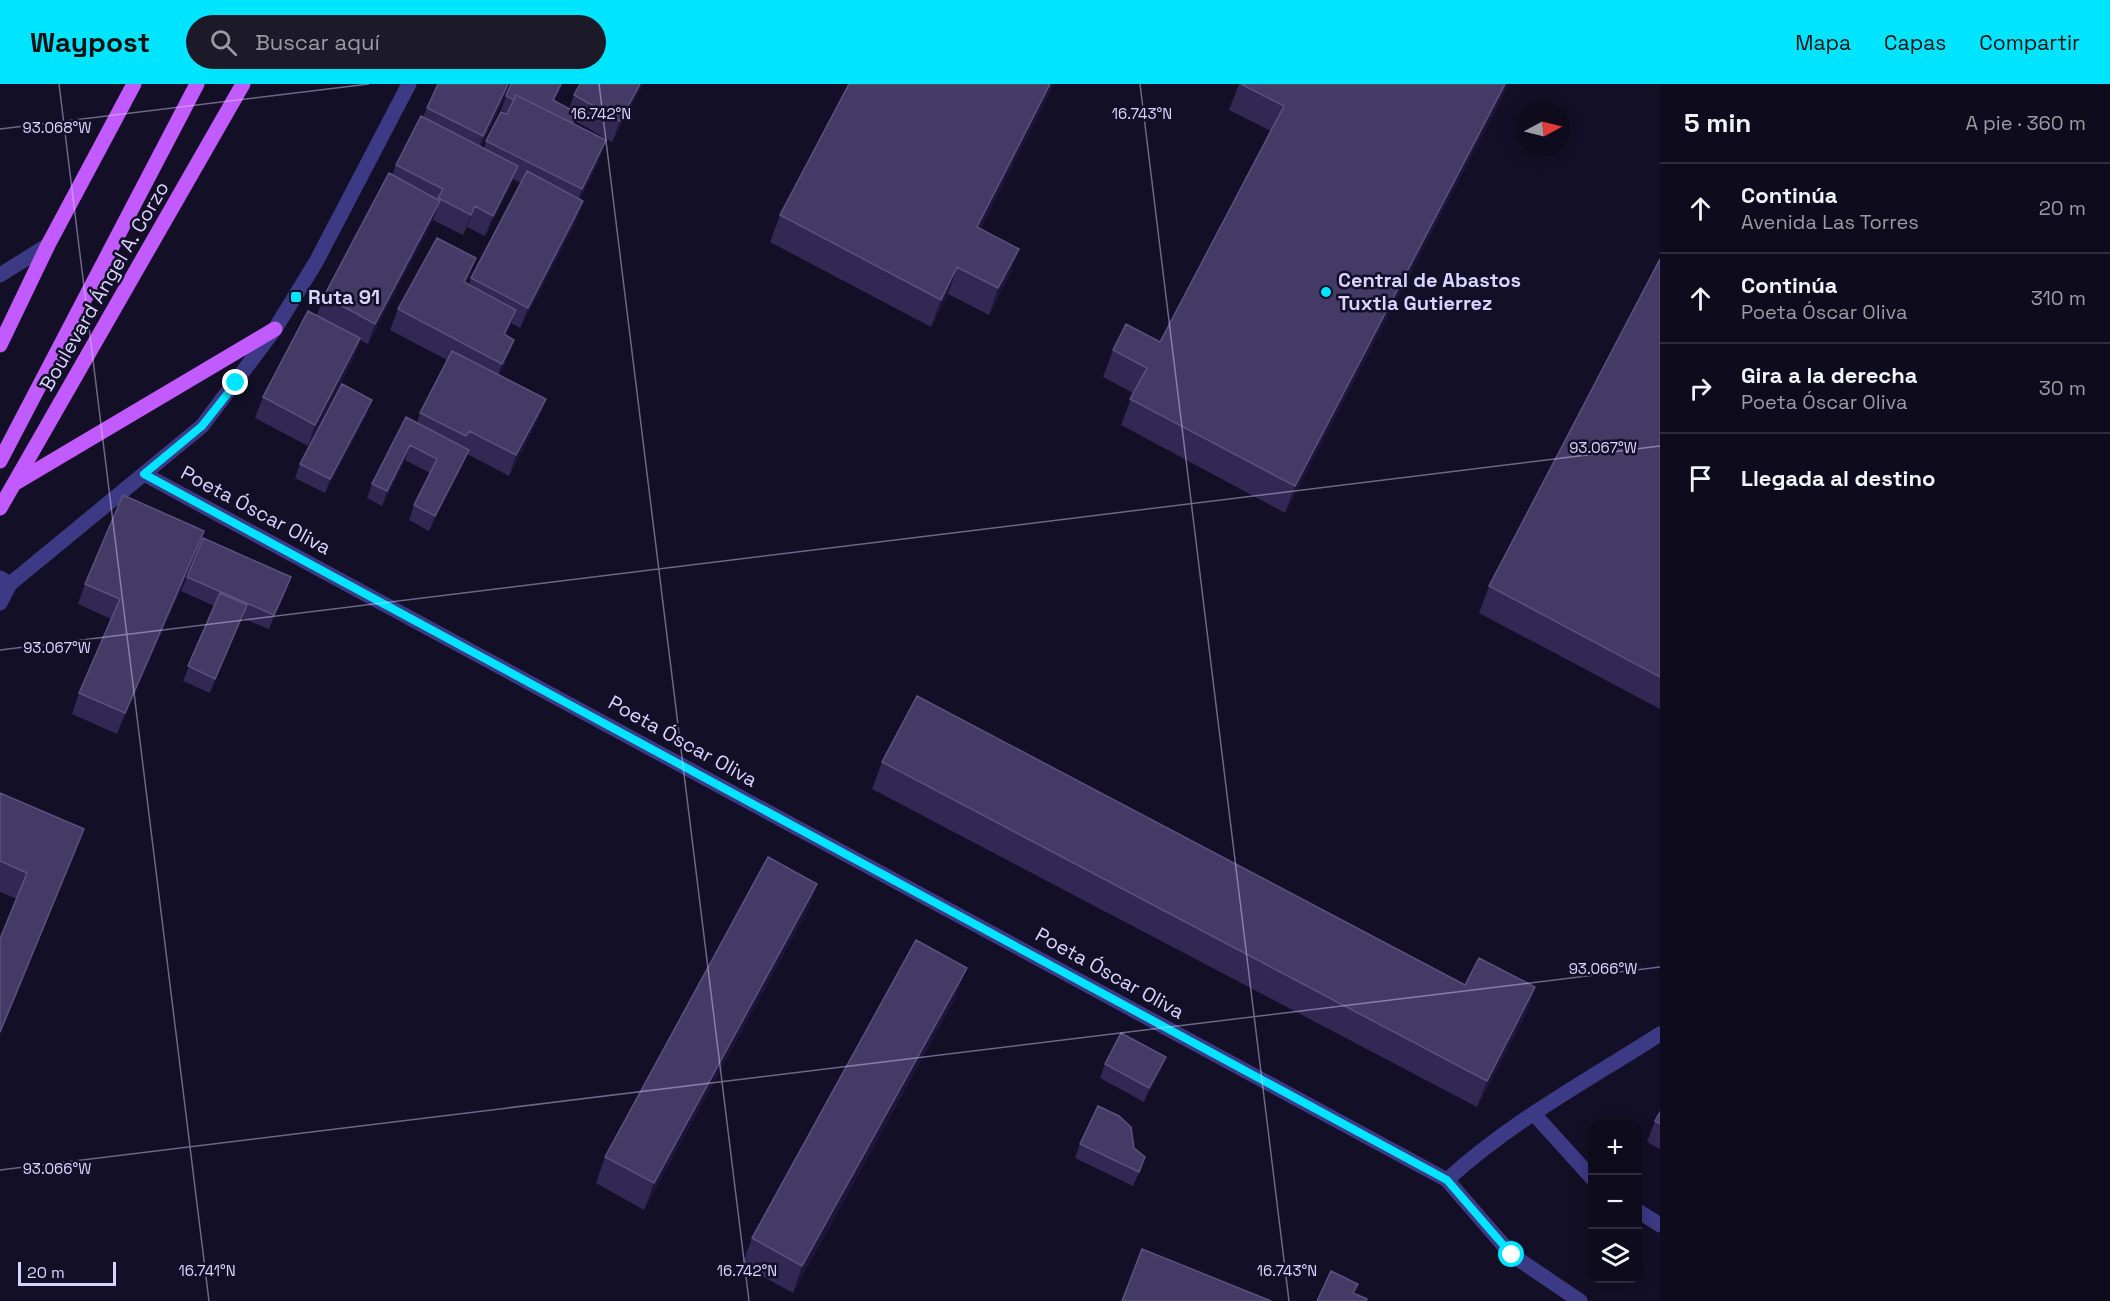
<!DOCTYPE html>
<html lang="es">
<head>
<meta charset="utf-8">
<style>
  :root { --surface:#0e0b1c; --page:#1c1929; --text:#f1f3f6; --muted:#9b9ba3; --line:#2e2b3b; --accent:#00e5ff }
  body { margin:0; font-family:"Space Grotesk",sans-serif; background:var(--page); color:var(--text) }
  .controls { position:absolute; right:18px; bottom:18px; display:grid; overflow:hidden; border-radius:12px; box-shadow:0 3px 15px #0003 }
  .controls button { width:54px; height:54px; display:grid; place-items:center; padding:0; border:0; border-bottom:2px solid var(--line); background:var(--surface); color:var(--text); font:30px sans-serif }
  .compass { position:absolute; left:1516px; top:18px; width:54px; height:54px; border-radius:50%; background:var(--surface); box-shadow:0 3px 15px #0003; rotate:83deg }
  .scale { position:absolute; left:18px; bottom:15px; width:98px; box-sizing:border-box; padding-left:6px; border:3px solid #d9d4ff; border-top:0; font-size:16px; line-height:21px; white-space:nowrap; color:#d9d4ff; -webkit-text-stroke:4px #130f26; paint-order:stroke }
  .stop { position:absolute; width:18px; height:18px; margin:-14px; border:4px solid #00e5ff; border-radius:50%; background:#fff }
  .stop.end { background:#00e5ff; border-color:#fff; box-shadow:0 2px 6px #0008 }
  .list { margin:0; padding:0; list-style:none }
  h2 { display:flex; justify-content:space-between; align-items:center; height:78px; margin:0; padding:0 24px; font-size:26px }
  h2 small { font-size:20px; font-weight:400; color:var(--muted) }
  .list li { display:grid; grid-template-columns:39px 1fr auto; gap:18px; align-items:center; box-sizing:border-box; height:90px; padding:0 24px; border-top:2px solid var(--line) }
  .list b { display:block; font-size:22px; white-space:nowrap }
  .list p { margin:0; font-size:20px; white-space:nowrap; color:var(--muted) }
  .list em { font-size:20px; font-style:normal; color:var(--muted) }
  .icon { flex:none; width:33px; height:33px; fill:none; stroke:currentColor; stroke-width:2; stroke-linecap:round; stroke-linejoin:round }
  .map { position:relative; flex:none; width:1660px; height:1217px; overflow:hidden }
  header { display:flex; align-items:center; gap:36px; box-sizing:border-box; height:84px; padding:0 30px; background:var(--accent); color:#111 }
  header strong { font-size:28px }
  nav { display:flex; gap:33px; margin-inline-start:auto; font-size:21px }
  .search { width:420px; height:54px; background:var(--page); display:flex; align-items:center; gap:15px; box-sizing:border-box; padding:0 21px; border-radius:33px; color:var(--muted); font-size:22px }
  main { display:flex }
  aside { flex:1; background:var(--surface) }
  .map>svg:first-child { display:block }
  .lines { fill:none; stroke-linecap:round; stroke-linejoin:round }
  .service { stroke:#3d3a85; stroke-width:15 }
  .minor { stroke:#3d3a85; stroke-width:15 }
  .tertiary { stroke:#3d3a85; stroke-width:15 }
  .primary { stroke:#c25bff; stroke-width:15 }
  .wall { fill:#312854 }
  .shaded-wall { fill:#1d163a }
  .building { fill:#433a66; stroke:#5a527e; stroke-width:1.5 }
  .route { stroke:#00e5ff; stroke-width:8 }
  .ticks { fill:none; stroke:#d9d4ff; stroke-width:1.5; stroke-opacity:0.45 }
  .poi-dot { fill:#00e5ff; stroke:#130f26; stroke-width:2 }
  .labels { text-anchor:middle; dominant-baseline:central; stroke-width:5; stroke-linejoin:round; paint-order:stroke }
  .poi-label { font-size:20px; font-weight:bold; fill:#d9d4ff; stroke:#130f26; text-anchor:start }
  .street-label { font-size:20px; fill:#d9d4ff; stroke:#130f26 }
  .ticks-label { font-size:15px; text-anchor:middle; fill:#d9d4ff; stroke:#130f26; stroke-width:5; stroke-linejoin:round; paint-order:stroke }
</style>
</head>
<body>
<header>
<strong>Waypost</strong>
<div class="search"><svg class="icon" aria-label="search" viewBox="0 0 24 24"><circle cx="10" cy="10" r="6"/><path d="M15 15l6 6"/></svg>Buscar aquí</div>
<nav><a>Mapa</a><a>Capas</a><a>Compartir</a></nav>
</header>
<main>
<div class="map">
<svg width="1660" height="1217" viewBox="0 0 1660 1217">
  <rect width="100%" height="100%" fill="#130f26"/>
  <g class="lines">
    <path class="service" d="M0,519L10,500"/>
    <path class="minor" d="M1447,1096L1512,1171L1580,1217"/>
    <path class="tertiary" d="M0,191L48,161
      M144,390L1447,1096C1510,1038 1588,996 1660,950
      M0,494L10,500L202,342L275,245L316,178L409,0
      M1534,1030L1592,1094
      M1638,1127L1660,1141"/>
    <path class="primary" d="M0,261L48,161L134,0
      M0,377L197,0
      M17,398L275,245
      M0,424L243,0"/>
  </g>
  <path class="wall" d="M511,0L481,62L484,64L486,57L507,29L501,26L506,12L511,0H563L554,17L569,25L574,11L643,0L612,58L575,37L574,40L599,77L580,115L576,138L520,244L511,239L506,252V277L499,291L538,336L509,392L467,370L463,380L429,447L409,436L414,421L430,389L405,376L382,422L367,414L372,400L417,339L420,329L447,276L390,246L398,225L469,195L467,199L469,200L471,194L521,99L513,95L510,102L485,152L467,143L463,151L433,136L368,260L360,256L353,275L308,362L255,334L263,313L317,231L324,212L392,91L396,81L423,33L427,24Z
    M849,0H1054L980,145L1019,165L1009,192L989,231L948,210L931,243L770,158L780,131Z
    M1239,0H1509L1285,429L1121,341L1133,309L1103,293L1113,266L1160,258L1271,47L1229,26Z
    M1660,175V625L1479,529L1489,502Z
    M367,330L325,409L295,394L300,380Z
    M204,447L197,468L117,650L72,630L79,609L111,535L78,520L85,500Z
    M187,493L286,507L269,545L242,534L210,609L183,597L214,522L181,507Z
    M882,678L1465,901L1535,903L1526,930L1477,1023L872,705Z
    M0,709L74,771L0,951V855L17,815L0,808Z
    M817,800L807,827L644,1126L596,1099L605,1073Z
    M957,911L793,1209L742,1181L752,1154Z
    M1166,973L1160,987L1144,1018L1100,994L1105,980Z
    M1660,1028V1065L1647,1058L1655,1037Z
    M1080,1060L1134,1064L1140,1087L1133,1102L1075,1074Z"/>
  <path class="shaded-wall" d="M508,0H511L475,73L483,52Z
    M561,0H563L548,31L553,16Z
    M640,0H643L612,58L620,37Z
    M1050,0H1054L968,170L977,143Z
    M1505,0H1509L1285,429L1295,402Z
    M606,56L599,77L575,126L582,105Z
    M518,82L510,102L485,152L493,132Z
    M440,117L433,137L368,260L375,240Z
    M583,117L576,138L520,244L528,224Z
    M475,122L467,143L463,151L471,131Z
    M1019,165L1009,192L989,231L998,204Z
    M476,174L469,195L457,219L464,198Z
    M957,183L948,210L931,243L941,216Z
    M516,226L509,246L496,271L504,250Z
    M360,254L353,275L308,362L315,341Z
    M514,256L506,277L494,301L502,280Z
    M546,315L538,336L509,392L516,371Z
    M372,316L367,330L325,409L330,395Z
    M410,361L405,376L382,422L387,407Z
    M469,366L463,380L429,447L435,432Z
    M204,447L197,468L117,650L125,629Z
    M291,493L286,507L269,545L274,531Z
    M247,521L242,535L210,609L215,595Z
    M84,745L74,771L0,951V948Z
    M817,800L807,827L644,1126L654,1099Z
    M967,884L957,911L793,1209L802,1182Z
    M1535,903L1526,930L1477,1023L1487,997Z
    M1166,973L1160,987L1144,1018L1149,1004Z"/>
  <path class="building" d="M438,0H508L483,52L427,24Z
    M511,0H561L553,16L577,29L572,39L516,11L514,16L506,12Z
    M580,0H640L620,37L574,11Z
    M849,0H1050L977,143L1019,165L998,204L957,183L941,216L780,131Z
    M1241,0H1505L1295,402L1130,315L1147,284L1113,266L1126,240L1160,258L1284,22Z
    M516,11L606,56L582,105L486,57L501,28L507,30Z
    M421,32L518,82L493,132L475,122L471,131L438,114L443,105L396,81Z
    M527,87L583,117L528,224L471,194Z
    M389,89L440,117L375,240L324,212Z
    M437,154L476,174L464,198L516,226L504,250L514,256L502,280L398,225Z
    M1660,175V593L1489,502Z
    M308,227L360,254L315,341L263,313Z
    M452,267L546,315L516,371L469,347L466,352L420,329Z
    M342,300L372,316L330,395L300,380Z
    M406,333L469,366L435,432L414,421L437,375L410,361L387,407L372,400Z
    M123,411L204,447L125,629L79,609L120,515L85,500Z
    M203,454L291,493L274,531L187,493Z
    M220,509L247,521L215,595L188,582Z
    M917,612L1465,901L1479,874L1535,903L1487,997L882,678Z
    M0,709L84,745L0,948V855L27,789L0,777Z
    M768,773L817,800L654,1099L605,1073Z
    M916,856L967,884L802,1182L752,1154Z
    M1121,949L1166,973L1149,1004L1105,980Z
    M1098,1022L1119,1032L1131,1043L1134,1064L1145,1073L1139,1088L1080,1060Z
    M1660,1028V1040L1655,1037Z
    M1142,1165L1271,1217H1122Z
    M1331,1187L1358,1200L1353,1209L1367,1215L1366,1217H1317Z"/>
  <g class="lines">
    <path class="route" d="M236,299L202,342L144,390L1447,1096L1512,1171"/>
  </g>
  <path class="ticks" d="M59,0L209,1217M599,0L749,1217M1140,0L1289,1217M0,45L369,0M0,566L1660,362M0,1086L1660,883"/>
  <g class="poi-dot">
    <circle cx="1326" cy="208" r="6"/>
    <rect x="290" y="207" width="12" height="12" rx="3"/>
  </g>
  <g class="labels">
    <g class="poi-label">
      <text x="1338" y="196">Central de Abastos<tspan x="1338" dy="23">Tuxtla Gutierrez</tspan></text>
      <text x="308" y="213">Ruta 91</text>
    </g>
    <g class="street-label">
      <text transform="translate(104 202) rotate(-60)">Boulevard Ángel A. Corzo</text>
      <text transform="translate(256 426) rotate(28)">Poeta Óscar Oliva</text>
      <text transform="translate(683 657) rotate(29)">Poeta Óscar Oliva</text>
      <text transform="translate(1110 889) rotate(29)">Poeta Óscar Oliva</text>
    </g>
  </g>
  <g class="ticks-label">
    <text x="601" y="35">16.742°N</text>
    <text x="1142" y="35">16.743°N</text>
    <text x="57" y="49">93.068°W</text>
    <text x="1603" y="369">93.067°W</text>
    <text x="57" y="569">93.067°W</text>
    <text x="1603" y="890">93.066°W</text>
    <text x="57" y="1090">93.066°W</text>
    <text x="207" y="1192">16.741°N</text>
    <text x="747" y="1192">16.742°N</text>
    <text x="1287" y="1192">16.743°N</text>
  </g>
</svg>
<div class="controls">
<button>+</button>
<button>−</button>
<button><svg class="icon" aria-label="layers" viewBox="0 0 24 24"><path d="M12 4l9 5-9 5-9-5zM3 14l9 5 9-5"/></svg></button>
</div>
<svg class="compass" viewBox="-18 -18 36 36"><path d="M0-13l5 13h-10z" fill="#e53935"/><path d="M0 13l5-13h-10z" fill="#9b9ba3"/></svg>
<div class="scale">20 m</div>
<div class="stop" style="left:1512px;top:1171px"></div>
<div class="stop end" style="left:236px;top:299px"></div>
</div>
<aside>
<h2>5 min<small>A pie · 360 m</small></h2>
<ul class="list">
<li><svg class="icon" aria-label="ahead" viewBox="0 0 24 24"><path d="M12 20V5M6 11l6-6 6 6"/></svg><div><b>Continúa</b><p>Avenida Las Torres</p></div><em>20 m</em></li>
<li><svg class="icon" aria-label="ahead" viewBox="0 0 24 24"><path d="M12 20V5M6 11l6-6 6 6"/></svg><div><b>Continúa</b><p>Poeta Óscar Oliva</p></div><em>310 m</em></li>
<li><svg class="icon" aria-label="right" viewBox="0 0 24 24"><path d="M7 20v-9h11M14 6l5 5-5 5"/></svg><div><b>Gira a la derecha</b><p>Poeta Óscar Oliva</p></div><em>30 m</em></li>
<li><svg class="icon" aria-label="arrive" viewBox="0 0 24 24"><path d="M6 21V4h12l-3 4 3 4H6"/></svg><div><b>Llegada al destino</b></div></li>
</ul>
</aside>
</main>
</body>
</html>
